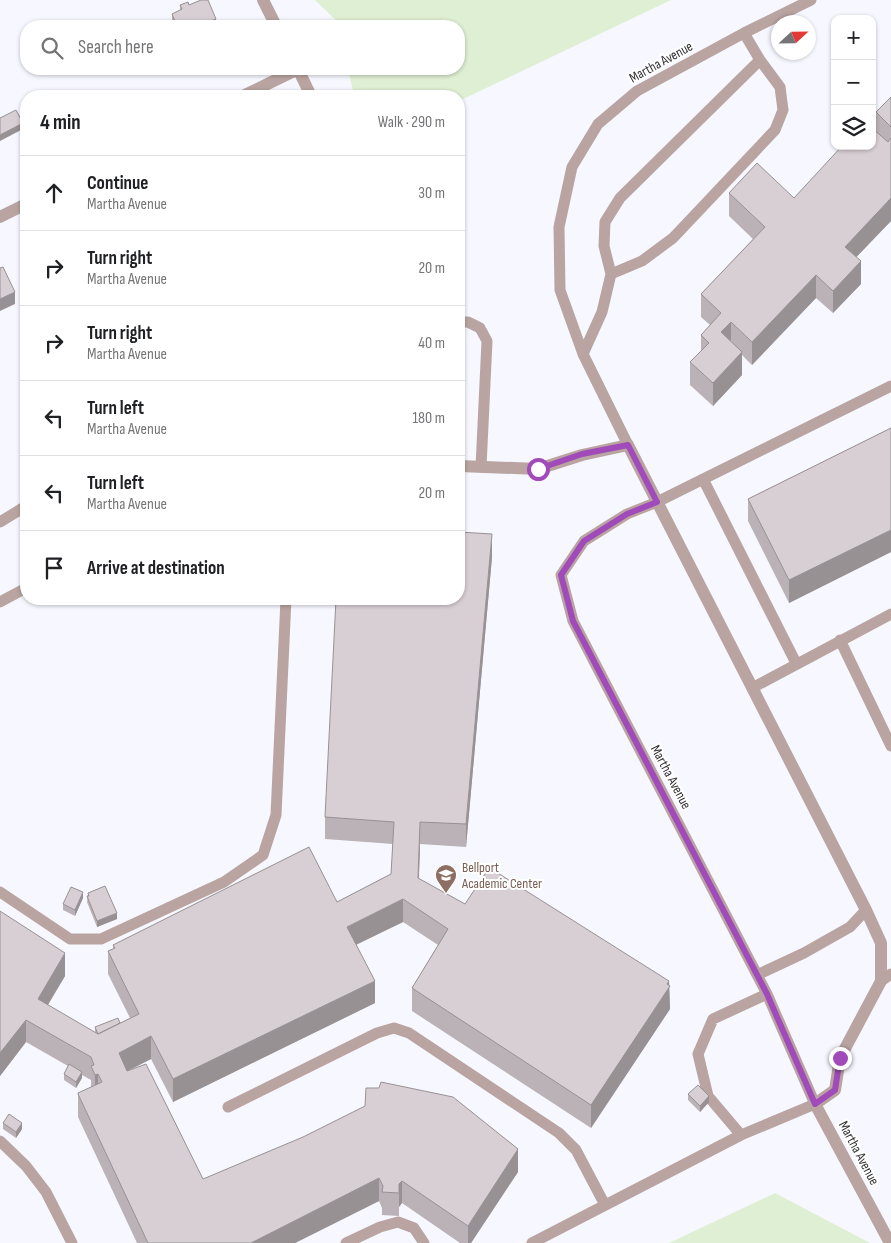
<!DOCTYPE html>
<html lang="en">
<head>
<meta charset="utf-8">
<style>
  :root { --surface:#fff; --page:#f2f2f2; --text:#202124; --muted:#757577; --line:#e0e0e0 }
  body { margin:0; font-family:"Sofia Sans Condensed",sans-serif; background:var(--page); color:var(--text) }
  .controls { position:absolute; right:15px; top:15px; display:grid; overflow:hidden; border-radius:10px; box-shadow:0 1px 4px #0004 }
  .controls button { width:45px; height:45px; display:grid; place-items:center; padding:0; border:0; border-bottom:1px solid var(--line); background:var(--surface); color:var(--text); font:25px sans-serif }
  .compass { position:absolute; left:771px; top:15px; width:45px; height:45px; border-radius:50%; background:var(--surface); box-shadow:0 1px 4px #0004; rotate:68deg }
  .stop { position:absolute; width:15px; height:15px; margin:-11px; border:4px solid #a04bb9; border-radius:50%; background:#fff }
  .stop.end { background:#a04bb9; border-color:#fff; box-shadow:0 1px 5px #0008 }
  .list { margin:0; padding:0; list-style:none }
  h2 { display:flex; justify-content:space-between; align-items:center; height:65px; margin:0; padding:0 20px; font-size:21px }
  h2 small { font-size:16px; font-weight:400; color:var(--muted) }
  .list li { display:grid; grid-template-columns:32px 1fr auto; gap:15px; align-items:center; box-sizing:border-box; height:75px; padding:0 20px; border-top:1px solid var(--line) }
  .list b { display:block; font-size:19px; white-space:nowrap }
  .list p { margin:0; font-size:16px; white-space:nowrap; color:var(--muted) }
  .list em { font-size:16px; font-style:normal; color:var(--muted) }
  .icon { flex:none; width:28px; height:28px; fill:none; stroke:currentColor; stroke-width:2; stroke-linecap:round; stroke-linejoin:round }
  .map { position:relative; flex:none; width:891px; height:1243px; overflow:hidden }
  .search { position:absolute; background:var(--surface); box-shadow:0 1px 4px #0004; left:20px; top:20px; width:445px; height:55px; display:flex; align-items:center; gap:12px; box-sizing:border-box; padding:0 18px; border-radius:20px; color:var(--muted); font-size:19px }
  .panel { position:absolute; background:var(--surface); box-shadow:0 1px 4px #0004; left:20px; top:90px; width:445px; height:515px; border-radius:20px }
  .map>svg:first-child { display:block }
  .green { fill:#dfefd3 }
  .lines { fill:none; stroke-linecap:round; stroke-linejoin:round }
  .service { stroke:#b9a4a1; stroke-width:11 }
  .minor { stroke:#b9a4a1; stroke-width:12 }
  .wall { fill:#bab2b6 }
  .shaded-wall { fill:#979194 }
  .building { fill:#d8cfd4; stroke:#979194 }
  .route { stroke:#a04bb9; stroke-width:6 }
  .labels { text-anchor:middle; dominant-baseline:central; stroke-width:4; stroke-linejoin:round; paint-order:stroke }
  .street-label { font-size:14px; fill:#323236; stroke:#fff }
  .education-label { font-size:14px; fill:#785e54; stroke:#fff; text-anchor:start }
</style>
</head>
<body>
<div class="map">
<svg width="891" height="1243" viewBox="0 0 891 1243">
  <rect width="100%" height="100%" fill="#f7f8ff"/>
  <path class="green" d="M315,0H671L459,101V96H354L349,73V69H459V26H342Z
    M775,1193L870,1243H669Z"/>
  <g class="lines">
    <path class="service" d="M611,274L604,246L605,222L620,198L760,60
      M459,322H468L480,328L487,341L481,467
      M583,354L602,312L611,274L642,261L673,238L775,130L783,110L780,87L760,60L744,33
      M628,445L583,354L560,290L559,227L572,167L598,124L637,91L744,33L811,0
      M703,479L796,663
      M0,522L26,506
      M0,602L26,588
      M840,640L891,746
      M752,688L891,614
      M0,892L70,939H101L224,882L263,855L276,815L286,599
      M757,975L804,953L850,927L866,910
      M881,981L891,974
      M228,1107L377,1033L394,1028L409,1033L559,1133L576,1150L605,1205
      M741,1135L708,1096L698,1054L713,1019L767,994
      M0,1141L26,1166L46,1192L72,1243
      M346,1243L380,1227L398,1222L414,1228L424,1243
      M532,1243L741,1135L815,1104L767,994L573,621L561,575L584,541L627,514L657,502L891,386"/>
    <path class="minor" d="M263,0L276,26
      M298,69L311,96
      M243,96L298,69
      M0,217L26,204
      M459,466L538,469L582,455L628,445L866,910L881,943V981L840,1058L835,1090L815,1104L890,1243"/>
  </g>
  <path class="wall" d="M180,5H189L216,26H172V14L180,10Z
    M891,97V221L856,257L861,284L833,313L816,298L752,365L742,355V375L713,406L690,385V362L701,351V335L710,325L701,317V294L753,239L729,216V193L794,198L876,131V112Z
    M891,428V552L789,603L748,521V499Z
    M492,557L466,847L420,844L419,879L465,904L669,981L670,1009L591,1128L412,1011V988L438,945L403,922L356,945L375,1003L173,1102L151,1059L130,1070L203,1179L518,1172L471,1243H460L402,1203L399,1207V1216L382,1215V1208L379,1201L295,1243H137L78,1117V1093L91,1087V1080L82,1075V1078L76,1088L64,1080V1074L68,1066L26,1042L0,1076V911L65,976L48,1005L95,1033V1027L120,1023L130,1018L108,974V951L113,949V945L337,902L391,874L393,844L325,839V817Z
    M88,893L117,919L97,927L87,902Z
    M83,898L75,916L63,910V904Z
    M688,1094L709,1102L700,1112L688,1100Z
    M3,1123L22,1129L16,1138L3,1129Z"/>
  <path class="shaded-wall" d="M216,19V26H198Z
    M23,123V129L0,141V135Z
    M891,198V221L845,269V247Z
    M861,261V284L833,313V291Z
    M816,275V298L752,365V342Z
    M15,292V304L0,311V299Z
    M731,322V344L721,332Z
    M742,352V375L713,406V383Z
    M891,530V552L789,603V580Z
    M492,534V557L466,847V824Z
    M420,822V844L418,901V878Z
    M83,892V898L75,916V910Z
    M403,899V922L347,949V927Z
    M117,913V919L97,927V921Z
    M65,953V976L38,1021V999Z
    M375,981V1003L173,1102V1079Z
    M669,981L670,1009L591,1128V1105Z
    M26,1020V1042L0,1076V1053Z
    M151,1036V1059L119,1075V1053Z
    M82,1072V1078L76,1088V1082Z
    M98,1074V1097L95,1098V1075Z
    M709,1096V1102L700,1112V1106Z
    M22,1123V1129L16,1138V1132Z
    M518,1149V1172L471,1243H468V1226Z
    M379,1178V1201L295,1243H251Z
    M402,1181V1203L399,1207V1216V1184Z"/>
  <path class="building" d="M201,0H208L216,19L198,26H177L172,14L182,9L180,5L188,2L189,5Z
    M891,97V127L876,112Z
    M16,110L23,123L0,135V118Z
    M872,128L888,142L891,138V198L845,247L861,261L833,291L816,275L752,342L731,322L721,332L742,352L713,383L690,362L709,343L701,335L721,313L701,294L765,227L729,193L757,163L794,198L842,146H872Z
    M3,267L15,292L0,299V268Z
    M891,428V530L789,580L748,499Z
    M459,532L492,534L466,824L420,822L418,878L465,904L489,868L493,870L669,981L667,984L670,986L591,1105L412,988L448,929L403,899L347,927L375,981L173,1079L151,1036L119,1053L127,1071L146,1064L203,1179L303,1137L365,1106L366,1088H379L381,1082L453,1097L518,1149L468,1226L402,1181L399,1184V1193L382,1192L383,1186L379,1178L251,1243H148L78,1094V1093L102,1082L98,1074L95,1075L91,1066L94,1065L91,1057L26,1020L0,1053V911L65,953L38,999L98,1034L139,1014L108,951L115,948L113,945L309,847L337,902L391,874L394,822L325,817L336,599H459Z
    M105,886L117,913L97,921L87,896H89L88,893Z
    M71,887L83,892L75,910L63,904Z
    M118,1018L120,1023L98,1034L95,1027Z
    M69,1064L82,1072L76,1082L64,1074Z
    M698,1085L709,1096L700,1106L688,1094Z
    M9,1114L22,1123L16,1132L3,1123Z"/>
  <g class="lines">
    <path class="route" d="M538,469L582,454L628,445L657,502L627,514L584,541L561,575L573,621L767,994L815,1104L835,1090L840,1058"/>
  </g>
  <defs>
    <g id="school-pin" transform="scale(1.125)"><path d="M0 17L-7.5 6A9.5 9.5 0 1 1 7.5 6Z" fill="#8d6e63" stroke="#fff"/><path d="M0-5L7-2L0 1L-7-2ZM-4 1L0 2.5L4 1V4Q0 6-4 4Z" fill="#fff"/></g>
  </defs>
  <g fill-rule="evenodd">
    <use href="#school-pin" x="446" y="875"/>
  </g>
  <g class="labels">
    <g class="street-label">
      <text transform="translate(661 62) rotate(-29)">Martha Avenue</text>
      <text transform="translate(671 777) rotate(62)">Martha Avenue</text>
      <text transform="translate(859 1153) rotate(62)">Martha Avenue</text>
    </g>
    <g class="education-label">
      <text x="462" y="867">Bellport<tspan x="462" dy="16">Academic Center</tspan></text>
    </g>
  </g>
</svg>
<div class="controls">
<button>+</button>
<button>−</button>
<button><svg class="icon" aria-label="layers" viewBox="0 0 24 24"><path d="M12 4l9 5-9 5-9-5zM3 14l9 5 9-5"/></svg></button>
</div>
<svg class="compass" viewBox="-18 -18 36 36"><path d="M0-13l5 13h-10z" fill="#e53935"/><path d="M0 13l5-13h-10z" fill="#757577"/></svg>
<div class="stop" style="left:538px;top:469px"></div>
<div class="stop end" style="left:840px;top:1058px"></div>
<div class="search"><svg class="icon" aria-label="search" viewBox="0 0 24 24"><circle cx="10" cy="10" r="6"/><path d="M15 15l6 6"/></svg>Search here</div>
<section class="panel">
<h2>4 min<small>Walk · 290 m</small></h2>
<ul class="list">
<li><svg class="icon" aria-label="ahead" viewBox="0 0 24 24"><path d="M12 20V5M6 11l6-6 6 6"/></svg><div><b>Continue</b><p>Martha Avenue</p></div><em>30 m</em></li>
<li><svg class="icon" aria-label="right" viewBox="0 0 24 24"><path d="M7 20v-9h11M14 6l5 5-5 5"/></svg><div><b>Turn right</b><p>Martha Avenue</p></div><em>20 m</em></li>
<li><svg class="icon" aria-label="right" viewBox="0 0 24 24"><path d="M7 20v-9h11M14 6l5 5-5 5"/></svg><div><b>Turn right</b><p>Martha Avenue</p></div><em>40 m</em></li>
<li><svg class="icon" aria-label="left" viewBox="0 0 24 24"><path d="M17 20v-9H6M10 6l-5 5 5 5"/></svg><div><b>Turn left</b><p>Martha Avenue</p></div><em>180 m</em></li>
<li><svg class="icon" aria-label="left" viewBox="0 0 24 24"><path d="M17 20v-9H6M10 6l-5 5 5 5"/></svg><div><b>Turn left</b><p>Martha Avenue</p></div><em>20 m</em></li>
<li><svg class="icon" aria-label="arrive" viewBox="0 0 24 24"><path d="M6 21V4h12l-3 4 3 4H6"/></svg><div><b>Arrive at destination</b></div></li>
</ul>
</section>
</div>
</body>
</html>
